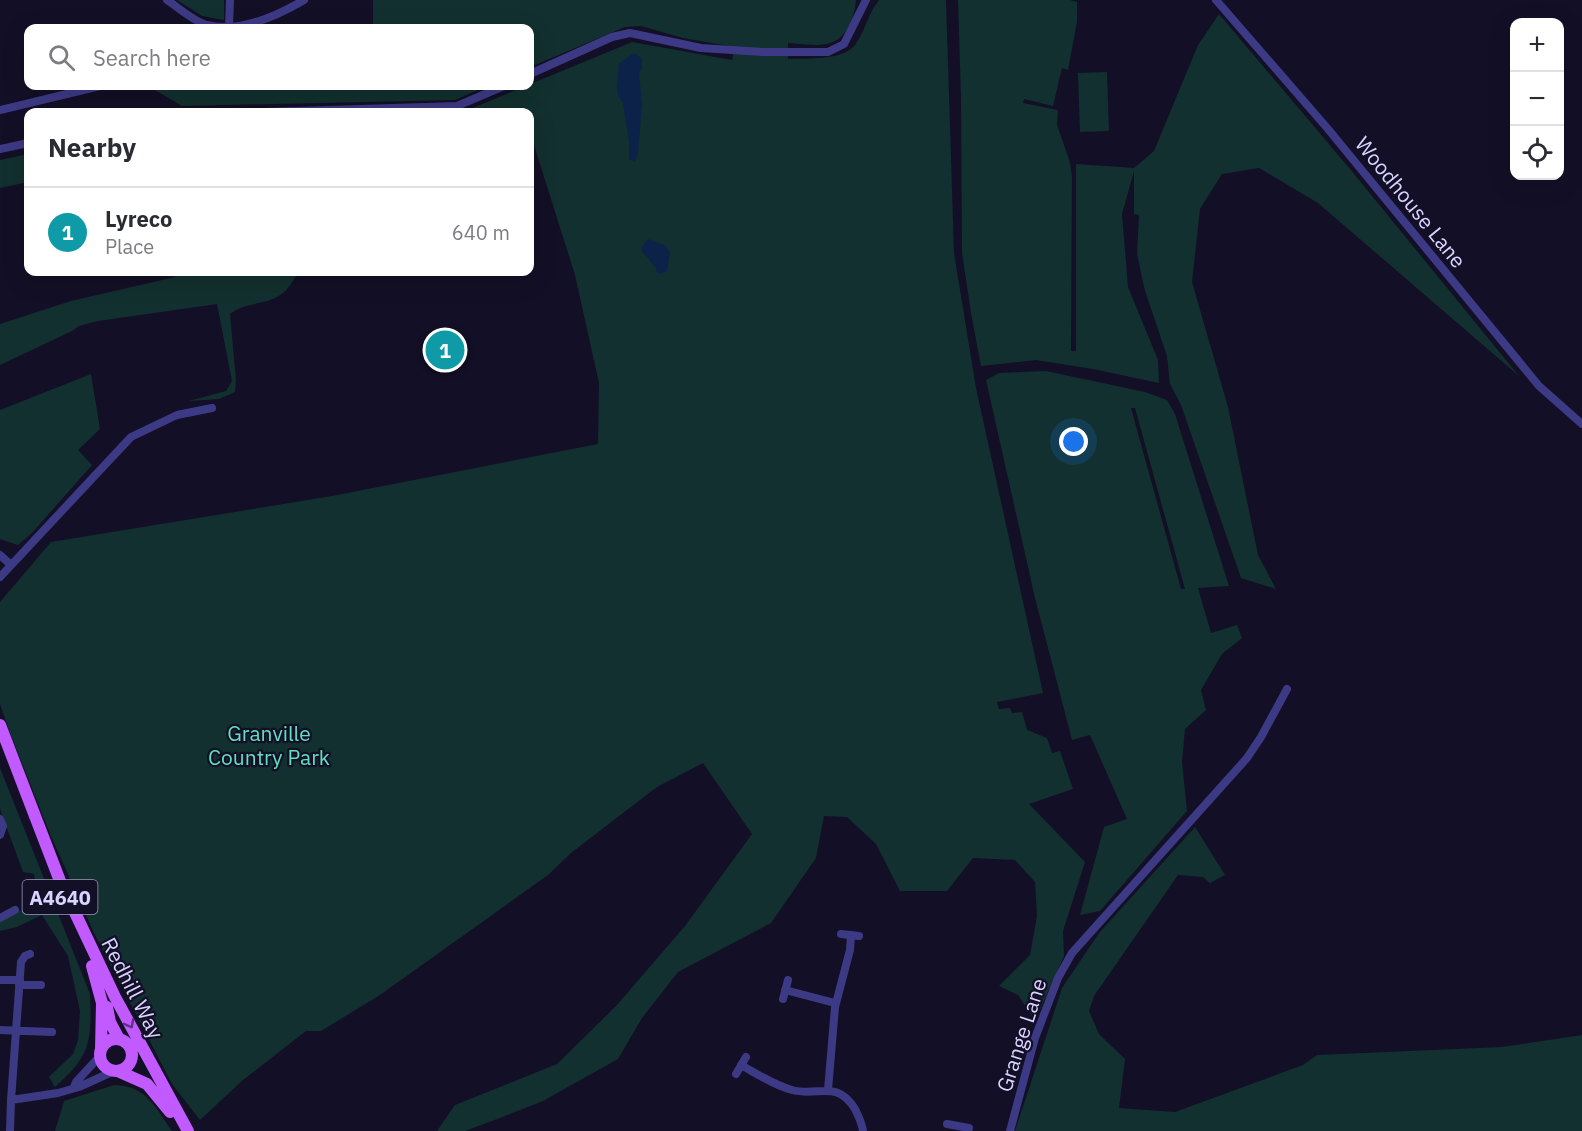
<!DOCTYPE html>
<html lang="en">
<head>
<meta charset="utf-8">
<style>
  :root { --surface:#fff; --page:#f7f7f7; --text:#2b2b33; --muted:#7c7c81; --line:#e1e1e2; --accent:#187f8f }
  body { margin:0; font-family:"IBM Plex Sans",sans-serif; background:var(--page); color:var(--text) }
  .controls { position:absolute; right:18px; top:18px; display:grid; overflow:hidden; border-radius:12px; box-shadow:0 6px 24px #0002 }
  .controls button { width:54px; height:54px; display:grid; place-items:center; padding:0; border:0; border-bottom:2px solid var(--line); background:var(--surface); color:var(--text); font:30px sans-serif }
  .you { position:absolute; left:1074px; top:442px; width:21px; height:21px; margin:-15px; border:4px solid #fff; border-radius:50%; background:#1a73e8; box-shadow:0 0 0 9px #1a73e833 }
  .badge { display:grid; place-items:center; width:39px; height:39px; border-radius:50%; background:var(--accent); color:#fff; font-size:20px; font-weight:700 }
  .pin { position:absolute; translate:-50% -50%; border:3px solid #fff; box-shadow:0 2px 6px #0006 }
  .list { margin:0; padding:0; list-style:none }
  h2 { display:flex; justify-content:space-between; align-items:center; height:78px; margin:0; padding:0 24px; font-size:26px }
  h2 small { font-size:20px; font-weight:400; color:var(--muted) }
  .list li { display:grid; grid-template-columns:39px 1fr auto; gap:18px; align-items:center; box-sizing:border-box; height:90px; padding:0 24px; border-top:2px solid var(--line) }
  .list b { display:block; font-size:22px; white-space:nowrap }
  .list p { margin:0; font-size:20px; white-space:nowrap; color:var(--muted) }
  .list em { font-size:20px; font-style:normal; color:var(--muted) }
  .icon { flex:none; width:33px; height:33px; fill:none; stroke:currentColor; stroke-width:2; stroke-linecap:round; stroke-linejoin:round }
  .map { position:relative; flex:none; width:1582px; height:1131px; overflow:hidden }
  .search { position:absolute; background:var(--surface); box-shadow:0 6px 24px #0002; left:24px; top:24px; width:510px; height:66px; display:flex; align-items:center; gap:15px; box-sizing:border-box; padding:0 21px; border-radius:12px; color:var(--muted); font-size:22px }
  .panel { position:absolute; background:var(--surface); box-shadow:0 6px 24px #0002; left:24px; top:108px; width:510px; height:168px; border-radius:12px }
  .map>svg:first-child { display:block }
  .green { fill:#12302f; fill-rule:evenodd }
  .water { fill:#0c2248 }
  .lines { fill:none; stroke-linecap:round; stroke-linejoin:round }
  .minor { stroke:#3d3a85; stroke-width:8 }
  .primary { stroke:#c25bff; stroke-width:12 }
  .oneway { stroke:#623188 }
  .labels { text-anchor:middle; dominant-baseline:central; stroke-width:4.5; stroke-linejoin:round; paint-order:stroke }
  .shield { fill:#130f26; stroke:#9e99be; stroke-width:1.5 }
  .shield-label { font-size:20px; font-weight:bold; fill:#d9d4ff }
  .street-label { font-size:21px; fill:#d9d4ff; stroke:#130f26 }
  .park-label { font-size:21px; fill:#5fe0c0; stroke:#130f26 }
</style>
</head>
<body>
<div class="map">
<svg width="1582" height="1131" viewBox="0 0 1582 1131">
  <rect width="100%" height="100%" fill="#130f26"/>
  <path class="green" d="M177,0H224V20L202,16Z
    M373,0H856C855,11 853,18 848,27C835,52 811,44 788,43V59C806,58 842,61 855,45C865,32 868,13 879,0H946L954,253L976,388L1043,693L997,702L999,709L1010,708L1012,713L1022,712L1027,730L1047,738L1052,753L1060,751L1073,789L1029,804L1085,862L1063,931L1064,956L1035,1021L1018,995L999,986L1030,955L1037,916L1035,882L1015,860L973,858L947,891H900L876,844L847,817L824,816L816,858L771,923L678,972L642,1018L618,1059L543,1101L500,1118L465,1131H437L455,1105L557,1064L616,1006L685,926L752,834L703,763L657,787L571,853L548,875L380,995L321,1031H306L243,1080L200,1120L172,1084L94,933L51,836L10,733L0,704V602L51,542L332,496L598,444L599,383L575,275L533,142H530V112H463L632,42L732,60L735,47L683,38L641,26L625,27L530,67V28H329L373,26Z
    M958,0H1070L1077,2V22L1068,70L1062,68L1053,106L1024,99L1023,103L1058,110L1057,125L1070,162L1072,177L1071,351H1076V164L1134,168L1154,151L1198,45L1219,14L1350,169L1519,376L1318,203L1259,168L1222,174L1200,209L1192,282L1228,407L1258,555L1276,589L1241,578L1181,405L1170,384L1167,356L1145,291L1137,254L1139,215L1134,214V171L1122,214L1128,287L1158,360L1159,383L1093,369L1036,360L981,366L971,313L962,253L961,98Z
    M1107,72L1109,131L1080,132L1078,73Z
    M148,86H487L455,100L182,106Z
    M28,154V182L0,188V160Z
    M174,272H296C296,277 294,280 290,285C275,308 248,299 230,314L236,380L235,392L219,399L189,401L226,391L232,381L217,304L98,321L79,326L72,331L0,365V324L71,301L175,277Z
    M1046,371L1145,392L1167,400L1175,414L1229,586L1198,588L1211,633L1237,625L1242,638L1222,654L1201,690L1206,710L1185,729L1182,762L1187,811L1100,911L1080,915L1104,827L1127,819L1090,735L1072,740L1035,598L986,380L999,373ZM1131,408H1135L1185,589H1181Z
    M91,374L100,429L78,450L92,465L32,533L18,545L0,539V410Z
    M0,768L90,994C92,1040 91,1056 55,1087L49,1077L73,1054L78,1040L80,1011L68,956L42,915L17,927L0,931V922L39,900L34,874L23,872L0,809Z
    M1195,827L1225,875L1210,883L1203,877L1178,875L1094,996L1089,1011L1099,1034L1125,1059L1119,1108L1175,1112L1303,1065L1317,1055L1502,1047L1582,1035V1131H1015L1062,988L1099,933Z
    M114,1085C147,1086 155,1107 172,1131H55L64,1101Z"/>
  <path class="water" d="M634,53L642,58V69L639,73L642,104L638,153L635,162L629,159V142L623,103L618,96L617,87L619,63Z
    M649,239C658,245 663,240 670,252L667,271L661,274L657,273L656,268L641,250L645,242Z"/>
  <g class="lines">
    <path class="minor" d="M167,0C179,8 193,21 207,25C239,33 277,16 304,0
      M1216,0L1328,129L1539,386L1582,424
      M229,26L230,0
      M530,74L612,37L630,33L701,48L763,52H828L844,44L866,0
      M0,110L100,86
      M264,112L457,106L504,86
      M0,149L28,143
      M0,555L11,565
      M0,577L131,437L177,415L212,408
      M0,819L3,826L0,835
      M0,918L15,910
      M841,934L859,936
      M0,980H20
      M19,985H41
      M785,990L835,1003
      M783,999L788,980
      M0,1030L52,1032
      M741,1065C757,1074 774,1085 792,1090C818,1097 837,1079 855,1109C859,1117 862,1123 863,1131
      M736,1074L746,1057
      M74,1087L76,1082L100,1056
      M828,1090L835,1007L850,950L851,935
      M11,1100L58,1093L79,1087L114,1071
      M947,1124L969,1128
      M10,1131L11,1100L21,962L25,956L30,954
      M1010,1131L1035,1038L1058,978L1072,953L1247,758L1261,737L1287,689"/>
    <path class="primary" d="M0,725L60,881L115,997L188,1131
      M92,966L102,1003L101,1050
      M107,1007L110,1022L119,1039
      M100 1055a16 16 0 1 1 32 0a16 16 0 1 1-32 0Z
      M120,1072L147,1084L170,1112"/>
  </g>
  <defs><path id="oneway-chevron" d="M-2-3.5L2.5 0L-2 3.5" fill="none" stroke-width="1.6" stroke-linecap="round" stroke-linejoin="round" transform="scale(1.5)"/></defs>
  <use class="oneway" href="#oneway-chevron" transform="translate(130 1024) rotate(62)"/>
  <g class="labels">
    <rect class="shield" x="22.5" y="880" width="75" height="34" rx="4.5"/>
    <g class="shield-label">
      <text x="60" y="897">A4640</text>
    </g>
    <g class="street-label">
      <text transform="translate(1411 202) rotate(51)">Woodhouse Lane</text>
      <text transform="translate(133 988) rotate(63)">Redhill Way</text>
      <text transform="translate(1021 1035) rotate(-72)">Grange Lane</text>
    </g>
    <g class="park-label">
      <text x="269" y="733">Granville<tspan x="269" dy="24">Country Park</tspan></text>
    </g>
  </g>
</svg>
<div class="controls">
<button>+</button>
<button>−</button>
<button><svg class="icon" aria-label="locate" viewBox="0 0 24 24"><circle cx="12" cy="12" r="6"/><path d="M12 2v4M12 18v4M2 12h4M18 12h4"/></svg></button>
</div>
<div class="you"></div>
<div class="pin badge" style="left:445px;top:350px;background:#0f9aa8">1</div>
<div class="search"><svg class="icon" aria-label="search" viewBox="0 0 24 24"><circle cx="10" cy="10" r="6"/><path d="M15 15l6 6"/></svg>Search here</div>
<section class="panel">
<h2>Nearby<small></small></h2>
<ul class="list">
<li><span class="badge" style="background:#0f9aa8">1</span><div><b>Lyreco</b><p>Place</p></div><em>640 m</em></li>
</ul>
</section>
</div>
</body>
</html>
